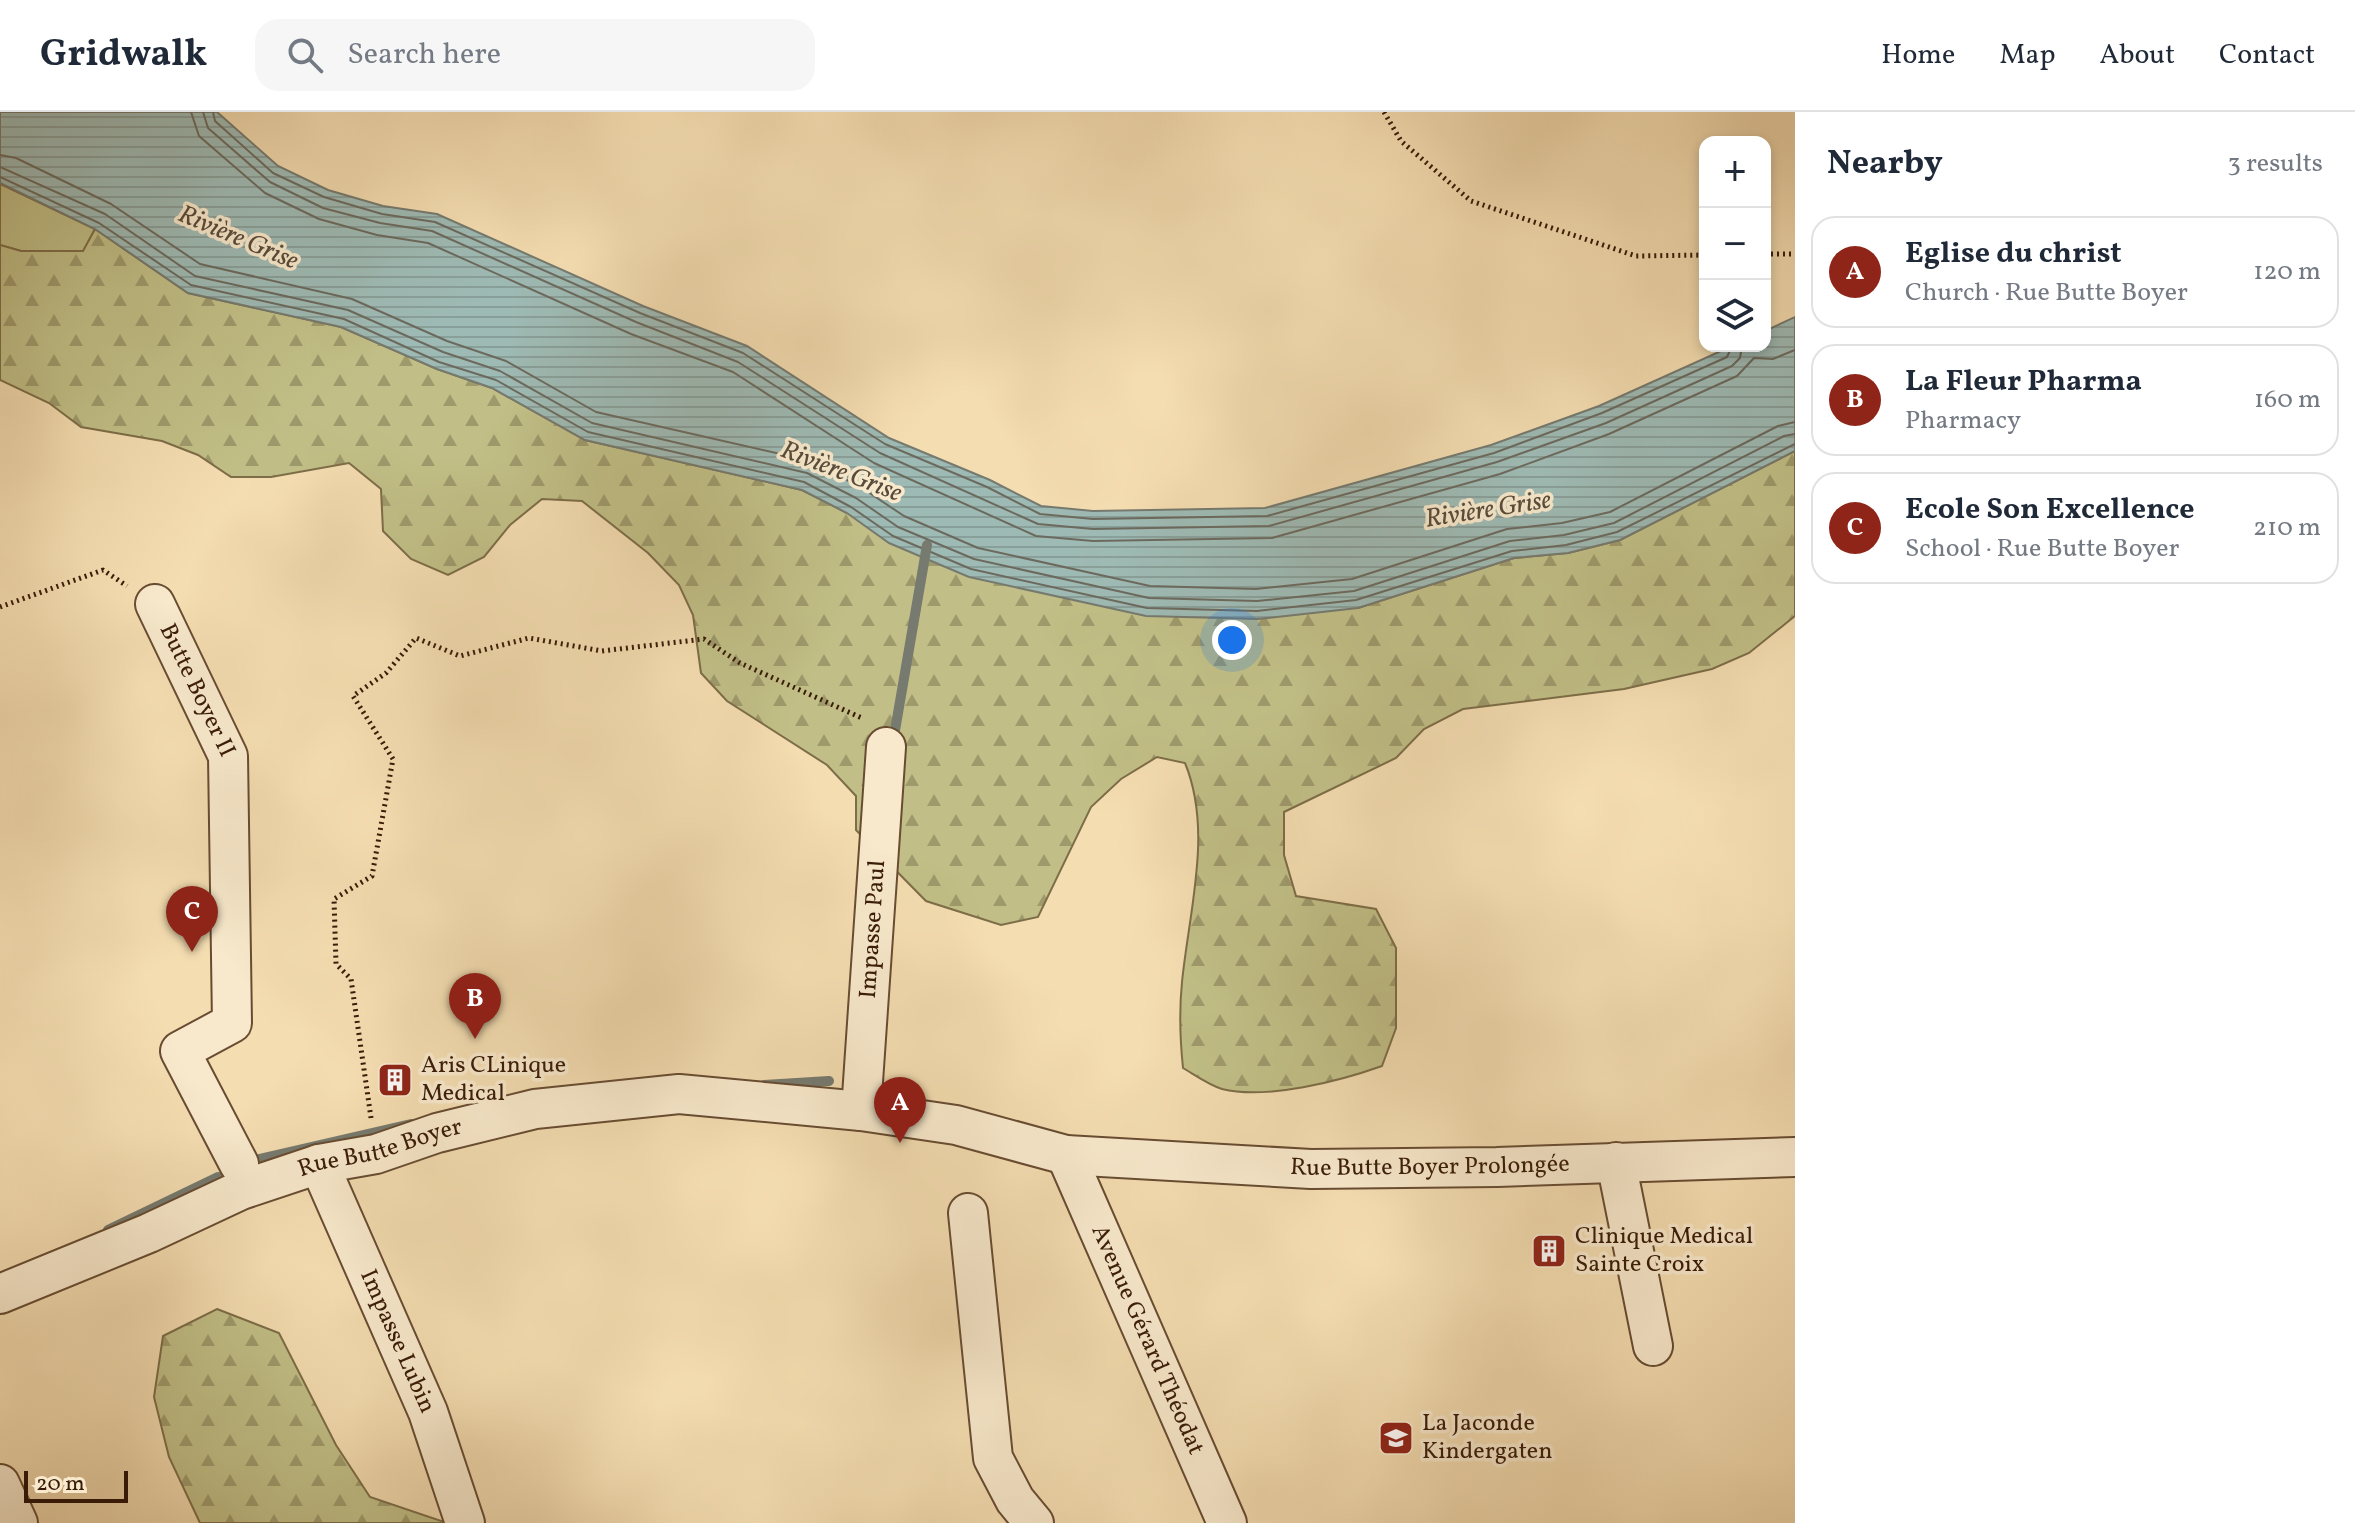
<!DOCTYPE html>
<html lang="en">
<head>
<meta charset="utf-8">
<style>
  :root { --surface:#fff; --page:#f6f6f7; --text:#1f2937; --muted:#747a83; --line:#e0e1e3; --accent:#8f2418 }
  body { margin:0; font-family:Vollkorn,serif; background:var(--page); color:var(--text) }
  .controls { position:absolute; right:24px; top:24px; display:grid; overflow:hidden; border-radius:16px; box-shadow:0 4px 12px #0003 }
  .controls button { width:72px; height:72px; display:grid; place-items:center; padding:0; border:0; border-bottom:2px solid var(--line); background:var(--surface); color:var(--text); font:40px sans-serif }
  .scale { position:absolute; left:24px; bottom:20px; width:104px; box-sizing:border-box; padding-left:8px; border:4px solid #391b08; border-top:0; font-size:22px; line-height:28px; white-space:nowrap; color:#391b08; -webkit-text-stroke:6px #f8e9cc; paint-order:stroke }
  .you { position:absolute; left:1232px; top:528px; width:28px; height:28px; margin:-20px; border:6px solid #fff; border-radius:50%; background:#1a73e8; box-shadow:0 0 0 12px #1a73e833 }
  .badge { display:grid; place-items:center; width:52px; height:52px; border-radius:50%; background:var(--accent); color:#fff; font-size:26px; font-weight:700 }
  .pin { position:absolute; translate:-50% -66px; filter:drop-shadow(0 2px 4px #0008) }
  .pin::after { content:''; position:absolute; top:42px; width:28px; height:24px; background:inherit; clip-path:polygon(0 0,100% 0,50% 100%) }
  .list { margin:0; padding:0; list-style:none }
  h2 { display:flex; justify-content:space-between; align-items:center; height:104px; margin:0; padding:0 32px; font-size:34px }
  h2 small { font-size:26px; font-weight:400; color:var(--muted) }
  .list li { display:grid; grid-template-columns:52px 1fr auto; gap:24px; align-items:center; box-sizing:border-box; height:112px; margin:0 16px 16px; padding:0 16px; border:2px solid var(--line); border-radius:24px }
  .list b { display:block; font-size:30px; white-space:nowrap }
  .list p { margin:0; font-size:26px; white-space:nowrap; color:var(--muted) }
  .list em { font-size:26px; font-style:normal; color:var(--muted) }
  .icon { flex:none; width:44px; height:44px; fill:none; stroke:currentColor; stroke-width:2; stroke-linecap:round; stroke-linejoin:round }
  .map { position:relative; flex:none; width:1795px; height:1411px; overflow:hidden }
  header { display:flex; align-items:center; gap:48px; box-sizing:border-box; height:112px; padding:0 40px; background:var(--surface); border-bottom:2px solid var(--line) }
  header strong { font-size:38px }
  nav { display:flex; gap:44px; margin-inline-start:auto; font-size:28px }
  .search { width:560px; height:72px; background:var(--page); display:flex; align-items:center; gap:20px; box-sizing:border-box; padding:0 28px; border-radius:24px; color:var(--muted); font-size:30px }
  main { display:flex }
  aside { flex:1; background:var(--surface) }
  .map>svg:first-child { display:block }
  .green { fill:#c1bf87; stroke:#7d6d48; stroke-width:2 }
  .forest { fill:url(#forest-firs); stroke:#7d6d48; stroke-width:2 }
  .water { fill:url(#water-rules); stroke:#767a6f; stroke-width:2 }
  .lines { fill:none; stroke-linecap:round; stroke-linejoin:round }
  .shore { stroke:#6c6a5e; stroke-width:2 }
  .stream { stroke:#767a6f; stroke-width:10 }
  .minor-casing { stroke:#684c32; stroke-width:42 }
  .path { stroke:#391b08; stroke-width:5; stroke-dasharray:2 4; stroke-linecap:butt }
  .minor { stroke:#f8e9cc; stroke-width:38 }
  .labels { text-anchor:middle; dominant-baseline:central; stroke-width:7; stroke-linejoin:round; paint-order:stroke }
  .street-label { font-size:24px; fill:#391b08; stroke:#f8e9cc }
  .poi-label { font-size:24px; fill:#391b08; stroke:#f8e9cc; text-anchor:start }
  .water-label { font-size:26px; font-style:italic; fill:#574b3c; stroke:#f8e9cc }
</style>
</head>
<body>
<header>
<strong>Gridwalk</strong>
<div class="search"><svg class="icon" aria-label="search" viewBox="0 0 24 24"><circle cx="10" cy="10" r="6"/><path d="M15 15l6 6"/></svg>Search here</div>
<nav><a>Home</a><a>Map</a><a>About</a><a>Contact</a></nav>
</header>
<main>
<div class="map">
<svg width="1795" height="1411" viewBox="0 0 1795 1411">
  <defs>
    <pattern id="forest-firs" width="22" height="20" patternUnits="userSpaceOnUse" patternTransform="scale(2)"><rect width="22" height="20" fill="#c1bf87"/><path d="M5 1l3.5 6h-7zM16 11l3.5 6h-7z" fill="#9e9a6c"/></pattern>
    <pattern id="water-rules" width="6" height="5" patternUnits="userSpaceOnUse" patternTransform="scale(2)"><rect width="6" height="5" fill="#9ebab4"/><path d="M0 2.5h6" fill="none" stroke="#899f99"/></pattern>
  </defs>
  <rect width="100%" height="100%" fill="#f4ddb1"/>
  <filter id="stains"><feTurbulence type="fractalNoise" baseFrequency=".0025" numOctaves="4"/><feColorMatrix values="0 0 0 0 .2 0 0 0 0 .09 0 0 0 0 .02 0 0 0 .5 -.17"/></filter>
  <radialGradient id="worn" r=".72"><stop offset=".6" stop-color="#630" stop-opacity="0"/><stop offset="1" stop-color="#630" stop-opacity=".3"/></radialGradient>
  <path class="green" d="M0,72L95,117L84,139H21L0,133Z"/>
  <path class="forest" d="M95,117L188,181L341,215L437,257L492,276L585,328L802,378L847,401L1358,496L1514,446L1568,441L1620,428L1795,339V504L1749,541L1712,557L1624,577L1463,597L1424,617L1396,646L1284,700V743L1296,784L1376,797L1396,836V916L1382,954C1340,969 1267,988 1222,977C1209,973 1195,963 1183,956C1180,927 1179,899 1182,870C1189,799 1213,719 1185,651L1157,645L1121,667L1091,695L1038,805L1001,813L926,789L856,718V684L827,653L727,589L701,561L693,503L679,473L648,441L582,389L542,387L510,413L484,445L448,463L411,447L383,419L381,377L349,351L271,365H231L198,343L162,329L81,315L49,291L0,268V133L21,139H83Z
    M217,1197L279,1221L336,1333L370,1385L447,1411H200L169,1345L154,1285L163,1224Z"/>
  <path class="water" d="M0,0H217L278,54L328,78L383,94L437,102L643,194L747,234L889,326L990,368L1041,394L1093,399L1265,396L1491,333L1599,294L1732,234H1765V219L1795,205V339L1620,428L1568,441L1514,446L1358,496L1258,507L1146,504L969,465L889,431L847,401L802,378L585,328L492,276L437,257L341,215L188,181L95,117L0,71Z"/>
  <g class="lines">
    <path class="shore" d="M191,0L199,24L265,81L319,107L377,123L428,131L631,222L733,260L874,351L1036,424L1093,429L1272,426L1500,362L1609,322L1737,264L1754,246L1773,247L1795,238
      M203,0L208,16L270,70L323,96L380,111L432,119L636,210L738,250L880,341L1038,412L1093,417L1269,414L1497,350L1606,311L1732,254L1740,246L1742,234
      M213,0L215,9L273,61L324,85L382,102L435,110L640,201L743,241L885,332L987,375L1040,402L1093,407L1267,404L1494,341L1602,301L1727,245L1732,234
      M0,43L16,46L111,92L200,152L352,187L447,229L506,249L596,300L811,349L862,376L904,404L978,436L1150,474L1256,477L1352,467L1507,417L1562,411L1610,400L1778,314L1795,310
      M0,55L105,102L195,164L348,198L443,240L500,259L592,311L807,361L856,386L898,415L974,447L1149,486L1257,489L1354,479L1510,429L1564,423L1614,411L1784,324L1795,322
      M0,65L99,111L191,173L344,207L439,250L496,268L588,320L804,370L851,395L893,424L971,457L1147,496L1257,499L1356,488L1512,439L1566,433L1617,420L1795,332"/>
    <path class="stream" d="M893,630L927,433
      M764,973L829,969
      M259,1047L411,1012
      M108,1118L218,1065"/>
    <g class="minor-casing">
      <g id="minor">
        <path id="s1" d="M155,492L228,644L232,911L180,939L239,1052"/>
        <path id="s2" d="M861,999L886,635"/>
        <path id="s3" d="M1066,1043L1227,1411"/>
        <path d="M1616,1050L1653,1234"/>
        <path id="s4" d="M319,1052L428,1300L465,1411"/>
        <path d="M968,1101L993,1346L1015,1388L1034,1411"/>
        <path id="s5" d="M0,1182L149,1121L241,1078L319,1052L376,1042L437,1021L535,997L679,982L861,999L956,1013L1066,1043L1311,1057L1497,1055L1795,1045"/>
        <path d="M0,1372L18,1411"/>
      </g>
    </g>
    <path class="path" d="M1384,0L1401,29L1471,89L1636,144L1705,143
      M1765,142H1795
      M0,495L103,458L127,474
      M371,1006L351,867L336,852L334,787L372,764L393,647L353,584L386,561L416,526L460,544L529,526L602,539L704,527L740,551L864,607"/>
    <use href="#minor" class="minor"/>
  </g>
  <defs>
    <g id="building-square" transform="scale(1.8)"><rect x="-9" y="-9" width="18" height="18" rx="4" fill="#8f2418" stroke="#f8e9cc"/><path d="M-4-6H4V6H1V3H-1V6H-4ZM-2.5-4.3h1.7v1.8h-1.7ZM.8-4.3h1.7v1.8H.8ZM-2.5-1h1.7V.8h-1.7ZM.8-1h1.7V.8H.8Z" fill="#fff"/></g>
    <g id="school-square" transform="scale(1.8)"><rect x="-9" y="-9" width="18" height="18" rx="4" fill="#8f2418" stroke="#f8e9cc"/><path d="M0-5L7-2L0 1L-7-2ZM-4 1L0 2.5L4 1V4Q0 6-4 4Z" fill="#fff"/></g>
  </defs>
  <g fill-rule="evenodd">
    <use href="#building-square" x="395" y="968"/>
    <use href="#building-square" x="1549" y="1139"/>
    <use href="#school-square" x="1396" y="1326"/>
  </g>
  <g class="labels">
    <g class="street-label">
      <text stroke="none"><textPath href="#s1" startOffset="96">Butte Boyer II</textPath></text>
      <text stroke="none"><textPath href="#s2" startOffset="182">Impasse Paul</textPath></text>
      <text stroke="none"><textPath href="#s5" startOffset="408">Rue Butte Boyer</textPath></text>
      <text stroke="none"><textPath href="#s5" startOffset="1470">Rue Butte Boyer Prolongée</textPath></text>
      <text stroke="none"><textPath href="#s3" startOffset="202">Avenue Gérard Théodat</textPath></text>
      <text stroke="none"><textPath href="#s4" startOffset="194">Impasse Lubin</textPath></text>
    </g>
    <g class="poi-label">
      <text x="421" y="954">Aris CLinique<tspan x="421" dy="28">Medical</tspan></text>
      <text x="1575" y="1125">Clinique Medical<tspan x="1575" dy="28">Sainte Croix</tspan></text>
      <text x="1422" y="1312">La Jaconde<tspan x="1422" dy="28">Kindergaten</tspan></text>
    </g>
    <g class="water-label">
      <text transform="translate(238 126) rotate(23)">Rivière Grise</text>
      <text transform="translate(841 360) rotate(21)">Rivière Grise</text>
      <text transform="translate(1488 398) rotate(-9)">Rivière Grise</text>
    </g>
  </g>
  <rect width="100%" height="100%" filter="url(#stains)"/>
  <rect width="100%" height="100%" fill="url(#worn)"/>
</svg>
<div class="controls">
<button>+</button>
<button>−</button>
<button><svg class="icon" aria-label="layers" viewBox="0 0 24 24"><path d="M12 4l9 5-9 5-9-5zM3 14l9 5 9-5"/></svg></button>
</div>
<div class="scale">20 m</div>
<div class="you"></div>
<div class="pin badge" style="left:900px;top:1031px">A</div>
<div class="pin badge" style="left:475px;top:927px">B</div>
<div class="pin badge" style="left:192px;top:840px">C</div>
</div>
<aside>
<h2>Nearby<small>3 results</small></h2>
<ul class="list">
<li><span class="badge">A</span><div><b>Eglise du christ</b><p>Church · Rue Butte Boyer</p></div><em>120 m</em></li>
<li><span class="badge">B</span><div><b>La Fleur Pharma</b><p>Pharmacy</p></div><em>160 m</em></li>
<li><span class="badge">C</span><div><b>Ecole Son Excellence</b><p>School · Rue Butte Boyer</p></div><em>210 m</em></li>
</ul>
</aside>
</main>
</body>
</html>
